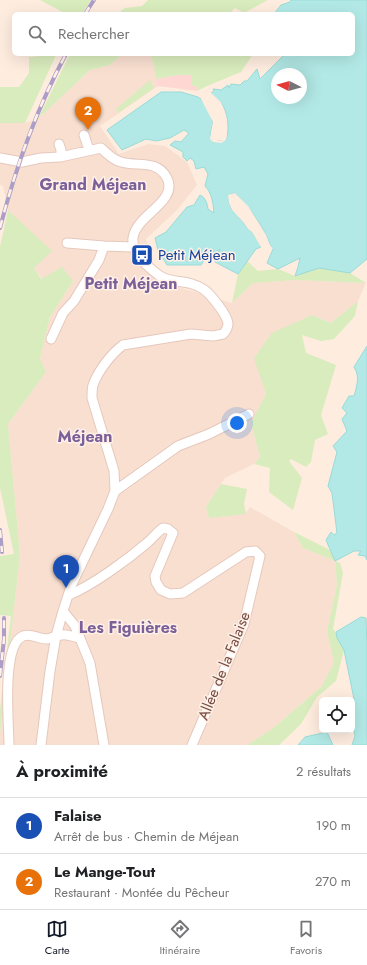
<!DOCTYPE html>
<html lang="fr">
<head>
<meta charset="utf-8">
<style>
  :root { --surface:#fff; --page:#f6f6f6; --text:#202124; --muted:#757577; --line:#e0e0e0; --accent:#111827 }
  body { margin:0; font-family:Jost,sans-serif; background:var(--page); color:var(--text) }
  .controls { position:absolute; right:12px; bottom:12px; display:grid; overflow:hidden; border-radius:6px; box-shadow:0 4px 16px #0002 }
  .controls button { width:36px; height:36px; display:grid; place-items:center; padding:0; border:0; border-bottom:1px solid var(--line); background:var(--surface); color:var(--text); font:20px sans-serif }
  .compass { position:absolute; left:271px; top:68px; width:36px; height:36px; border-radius:50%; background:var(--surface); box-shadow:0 4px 16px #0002; rotate:276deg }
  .you { position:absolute; left:237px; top:423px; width:14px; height:14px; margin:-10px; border:3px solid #fff; border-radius:50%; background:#1a73e8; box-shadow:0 0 0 6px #1a73e833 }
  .badge { display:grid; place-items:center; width:26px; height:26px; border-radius:50%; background:var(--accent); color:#fff; font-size:13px; font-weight:700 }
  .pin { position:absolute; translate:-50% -33px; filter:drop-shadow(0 1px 2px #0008) }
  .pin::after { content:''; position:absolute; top:21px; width:14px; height:12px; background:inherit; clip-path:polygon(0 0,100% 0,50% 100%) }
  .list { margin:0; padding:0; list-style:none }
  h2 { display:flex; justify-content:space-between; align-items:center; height:52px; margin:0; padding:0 16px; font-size:17px }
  h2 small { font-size:13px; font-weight:400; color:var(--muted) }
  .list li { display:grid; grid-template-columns:26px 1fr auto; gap:12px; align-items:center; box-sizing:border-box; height:56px; padding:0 16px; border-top:1px solid var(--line) }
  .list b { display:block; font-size:15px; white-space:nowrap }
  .list p { margin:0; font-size:13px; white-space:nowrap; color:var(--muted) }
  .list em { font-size:13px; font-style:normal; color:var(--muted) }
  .icon { flex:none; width:22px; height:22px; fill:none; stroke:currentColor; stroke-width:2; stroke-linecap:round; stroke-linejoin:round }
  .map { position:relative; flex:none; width:367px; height:745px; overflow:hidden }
  .search { position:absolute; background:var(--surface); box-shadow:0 4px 16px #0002; left:12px; right:12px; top:12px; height:44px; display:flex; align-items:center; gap:10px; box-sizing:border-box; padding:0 14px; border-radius:6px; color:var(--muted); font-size:15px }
  .sheet { height:164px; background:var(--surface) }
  nav { display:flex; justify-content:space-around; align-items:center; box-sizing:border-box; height:56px; border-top:1px solid var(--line); background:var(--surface); font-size:11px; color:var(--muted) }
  nav a { display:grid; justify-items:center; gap:2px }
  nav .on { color:var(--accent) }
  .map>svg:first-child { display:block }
  .residential { fill:#f8dfd0 }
  .commercial { fill:#ffd7d2 }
  .green { fill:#d9ecbd }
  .water { fill:#b2e9e6; stroke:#98dbd9; fill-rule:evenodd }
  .pier { fill:#feecdf }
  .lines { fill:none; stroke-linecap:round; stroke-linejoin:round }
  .street-casing { stroke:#e5c8bd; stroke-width:11 }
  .street { stroke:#fff; stroke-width:9 }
  .rail-casing { stroke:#ac9ec7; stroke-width:4 }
  .rail { stroke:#fff1e7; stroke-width:2.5; stroke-dasharray:8; stroke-linecap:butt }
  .labels { text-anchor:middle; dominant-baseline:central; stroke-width:3; stroke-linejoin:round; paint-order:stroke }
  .transit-label { font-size:15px; fill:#164399; stroke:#fff1e7; text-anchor:start }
  .street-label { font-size:15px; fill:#764d45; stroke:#fff1e7 }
  .neighbourhood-label { font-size:16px; font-weight:bold; fill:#7b609a; stroke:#fff1e7 }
</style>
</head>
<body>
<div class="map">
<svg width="367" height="745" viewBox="0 0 367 745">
  <rect width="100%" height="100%" fill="#feecdf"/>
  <path class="residential" d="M122,54H150L154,65L158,86L100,126L119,154L148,144L165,146L187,162L197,185L177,210L146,239L158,281L232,303L253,283L296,280L366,283L358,301L331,323L312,315L255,358L266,394L251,423L260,457L254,464L225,478L206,507L209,518L245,514L250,507L294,532L303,548L335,561L337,585L327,631L334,663L321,687L272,729L247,745H0V733L20,555L8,424L46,372L40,360L50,317L73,281L42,279L34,268L51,251L8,210L3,186L0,185V123H25L38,119L90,70L110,65Z"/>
  <path class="commercial" d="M178,75H192L198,86L197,91L158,86L156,79Z"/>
  <path class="green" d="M40,0H91L82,14H66Z
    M148,0H268L244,13L235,8L230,13V14H117L125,8L142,6Z
    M70,54H122L110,65L90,70L38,119Z
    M150,54H253L241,72L207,86L197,91L198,86H192L191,75H178L156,79L154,65Z
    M56,55L25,123H0V87H19L29,73V57Z
    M150,80L154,88L118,113L116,109Z
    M8,210L52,251L34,268L41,279L62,267L73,281L50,317L40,359L46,372L8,424L20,555L0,733V709L11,616L0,615V556L14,554L0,488V247Z
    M247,261L258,271L278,269L295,276L319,268L350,273L366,283L296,280L253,283L232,303L238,274Z
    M358,301L355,316L334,339L321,341L302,335L306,353L336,365L321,415L328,434L315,440L311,462L306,467L291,459L289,461L302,478L293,510L269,492L270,468L254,464L260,457L251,423L266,394L254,358L272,333L312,315L331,323Z
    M221,484L247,489L244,504L246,514L209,518L206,507Z
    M294,532L330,550L335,561L340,563L343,573L333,629C337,633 340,644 344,650L336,681L317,697L301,724L279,745H247L272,729L321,687L334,663L327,631L337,585L335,561L303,548Z"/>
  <path class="water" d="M291,0H367V259L350,273L319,268L295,276L298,267L300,258L278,269L267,263L273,249C269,244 269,240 266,235C258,219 247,205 235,193L229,195V203L232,210L244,223L248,229L252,232L261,247L256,249L238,274L215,262L216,254L220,250V249L205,259L201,265H167L158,250L155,238L166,232L187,207L194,205L200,195C206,198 207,203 208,209L214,213C213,203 212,193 205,186L208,174L204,167L196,169L194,161L190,158L187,161L183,157V152L170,145L175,141L181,142L189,133L184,130L170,138L156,141L146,139L122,150L107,130L161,92H181L198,97L201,99C208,111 217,119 210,133L213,142L226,140C230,128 228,113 221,102C218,99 213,97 210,94L214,91L213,89H214L221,90L228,85L229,88L231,84L240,85L244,81H247L257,69L260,79L285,54H353V14H274L281,5L290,2ZM277,74H301V98H277Z
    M367,346V560L365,556L358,555L361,551H354L335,561L326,540L331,532L334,535L337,533L332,493L328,486L337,452L333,446L347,431L342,419L347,413L342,408L349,396H354C357,386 360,376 354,367Z
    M361,617L366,618L367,646V745H352L355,736L352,722V716L355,704L344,650L337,638L336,632Z
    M327,732L333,745H298L305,737Z"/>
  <path class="pier" d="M209,93H211L221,102L227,120V135L226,140L221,143L213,142L210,139L213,122L201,99L202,98L215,121V127L212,137L213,140L220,141L224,139L226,127L225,120L219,103L213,98L209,96Z
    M235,193L248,206L266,235L270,245L273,249H271L268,247L264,236L246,208L235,195L231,196V203L234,209L246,222L249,228L254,231L261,242L262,249L252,232L248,229L244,223L232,210L229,203L228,195Z"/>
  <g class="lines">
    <g class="street-casing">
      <path id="street" d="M84,135L89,150
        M59,144L61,150V156
        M0,158L22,162L41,158L60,157L101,148C106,153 113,160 121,162C138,167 157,159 167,178C184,212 88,224 160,276C170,283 182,280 192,284C196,285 200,287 203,289C210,293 227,315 228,323C228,327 226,331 223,334L213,336L191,334L123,345C111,354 98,371 93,385C92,389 92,394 92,398L114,471L115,491L108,509L71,586L63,611L56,636L50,671L41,745
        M67,243L104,246L133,247
        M51,339L63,313L74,301L99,260L104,246
        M115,491L178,446L209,434L249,414
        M69,595C93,585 127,560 147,543C153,538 157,532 163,528L168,529L173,533L155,576L156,582L161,590L170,594L183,593L246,552L255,551L260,556L244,624L192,745
        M63,611L75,626L90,663L104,745
        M9,745C9,724 1,645 23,636C31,633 39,639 47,639C52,638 57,635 62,635C67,634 74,637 80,638"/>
    </g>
    <use href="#street" class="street"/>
    <g class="rail-casing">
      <path id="rail" d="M85,14L94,0
        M0,228C16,166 36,110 66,54
        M0,530L2,552
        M0,676L4,639V618"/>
    </g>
    <use href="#rail" class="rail"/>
  </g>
  <defs>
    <g id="bus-square" transform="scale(1.15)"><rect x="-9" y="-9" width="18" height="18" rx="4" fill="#1a4fb4" stroke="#fff1e7"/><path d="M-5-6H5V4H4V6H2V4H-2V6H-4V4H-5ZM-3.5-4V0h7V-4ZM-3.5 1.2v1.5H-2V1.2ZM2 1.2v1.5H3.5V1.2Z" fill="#fff"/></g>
  </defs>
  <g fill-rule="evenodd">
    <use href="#bus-square" x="142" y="255"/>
  </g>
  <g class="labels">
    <g class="transit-label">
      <text x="158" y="255">Petit Méjean</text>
    </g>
    <g class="street-label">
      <text transform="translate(224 666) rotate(-68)">Allée de la Falaise</text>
    </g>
    <g class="neighbourhood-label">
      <text x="93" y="184">Grand Méjean</text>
      <text x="131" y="283">Petit Méjean</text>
      <text x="85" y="436">Méjean</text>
      <text x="128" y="627">Les Figuières</text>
    </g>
  </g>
</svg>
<div class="controls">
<button><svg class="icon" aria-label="locate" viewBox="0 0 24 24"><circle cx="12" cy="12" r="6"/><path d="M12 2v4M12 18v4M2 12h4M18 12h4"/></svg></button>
</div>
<svg class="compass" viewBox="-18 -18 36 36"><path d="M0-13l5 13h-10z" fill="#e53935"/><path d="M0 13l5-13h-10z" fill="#757577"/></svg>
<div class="you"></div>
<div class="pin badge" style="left:66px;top:588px;background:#1a4fb4">1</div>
<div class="pin badge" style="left:88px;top:130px;background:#e8710a">2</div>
<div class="search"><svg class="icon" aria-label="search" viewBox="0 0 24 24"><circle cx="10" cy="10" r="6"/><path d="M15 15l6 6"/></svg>Rechercher</div>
</div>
<section class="sheet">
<h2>À proximité<small>2 résultats</small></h2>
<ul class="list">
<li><span class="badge" style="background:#1a4fb4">1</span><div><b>Falaise</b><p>Arrêt de bus · Chemin de Méjean</p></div><em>190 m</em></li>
<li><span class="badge" style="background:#e8710a">2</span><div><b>Le Mange-Tout</b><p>Restaurant · Montée du Pêcheur</p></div><em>270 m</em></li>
</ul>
</section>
<nav>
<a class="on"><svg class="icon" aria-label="map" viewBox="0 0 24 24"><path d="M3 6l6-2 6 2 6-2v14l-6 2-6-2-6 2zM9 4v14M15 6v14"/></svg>Carte</a>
<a><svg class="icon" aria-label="directions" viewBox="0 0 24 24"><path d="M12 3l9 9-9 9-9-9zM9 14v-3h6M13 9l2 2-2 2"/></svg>Itinéraire</a>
<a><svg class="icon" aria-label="saved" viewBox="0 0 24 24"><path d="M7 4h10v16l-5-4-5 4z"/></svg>Favoris</a>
</nav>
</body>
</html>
